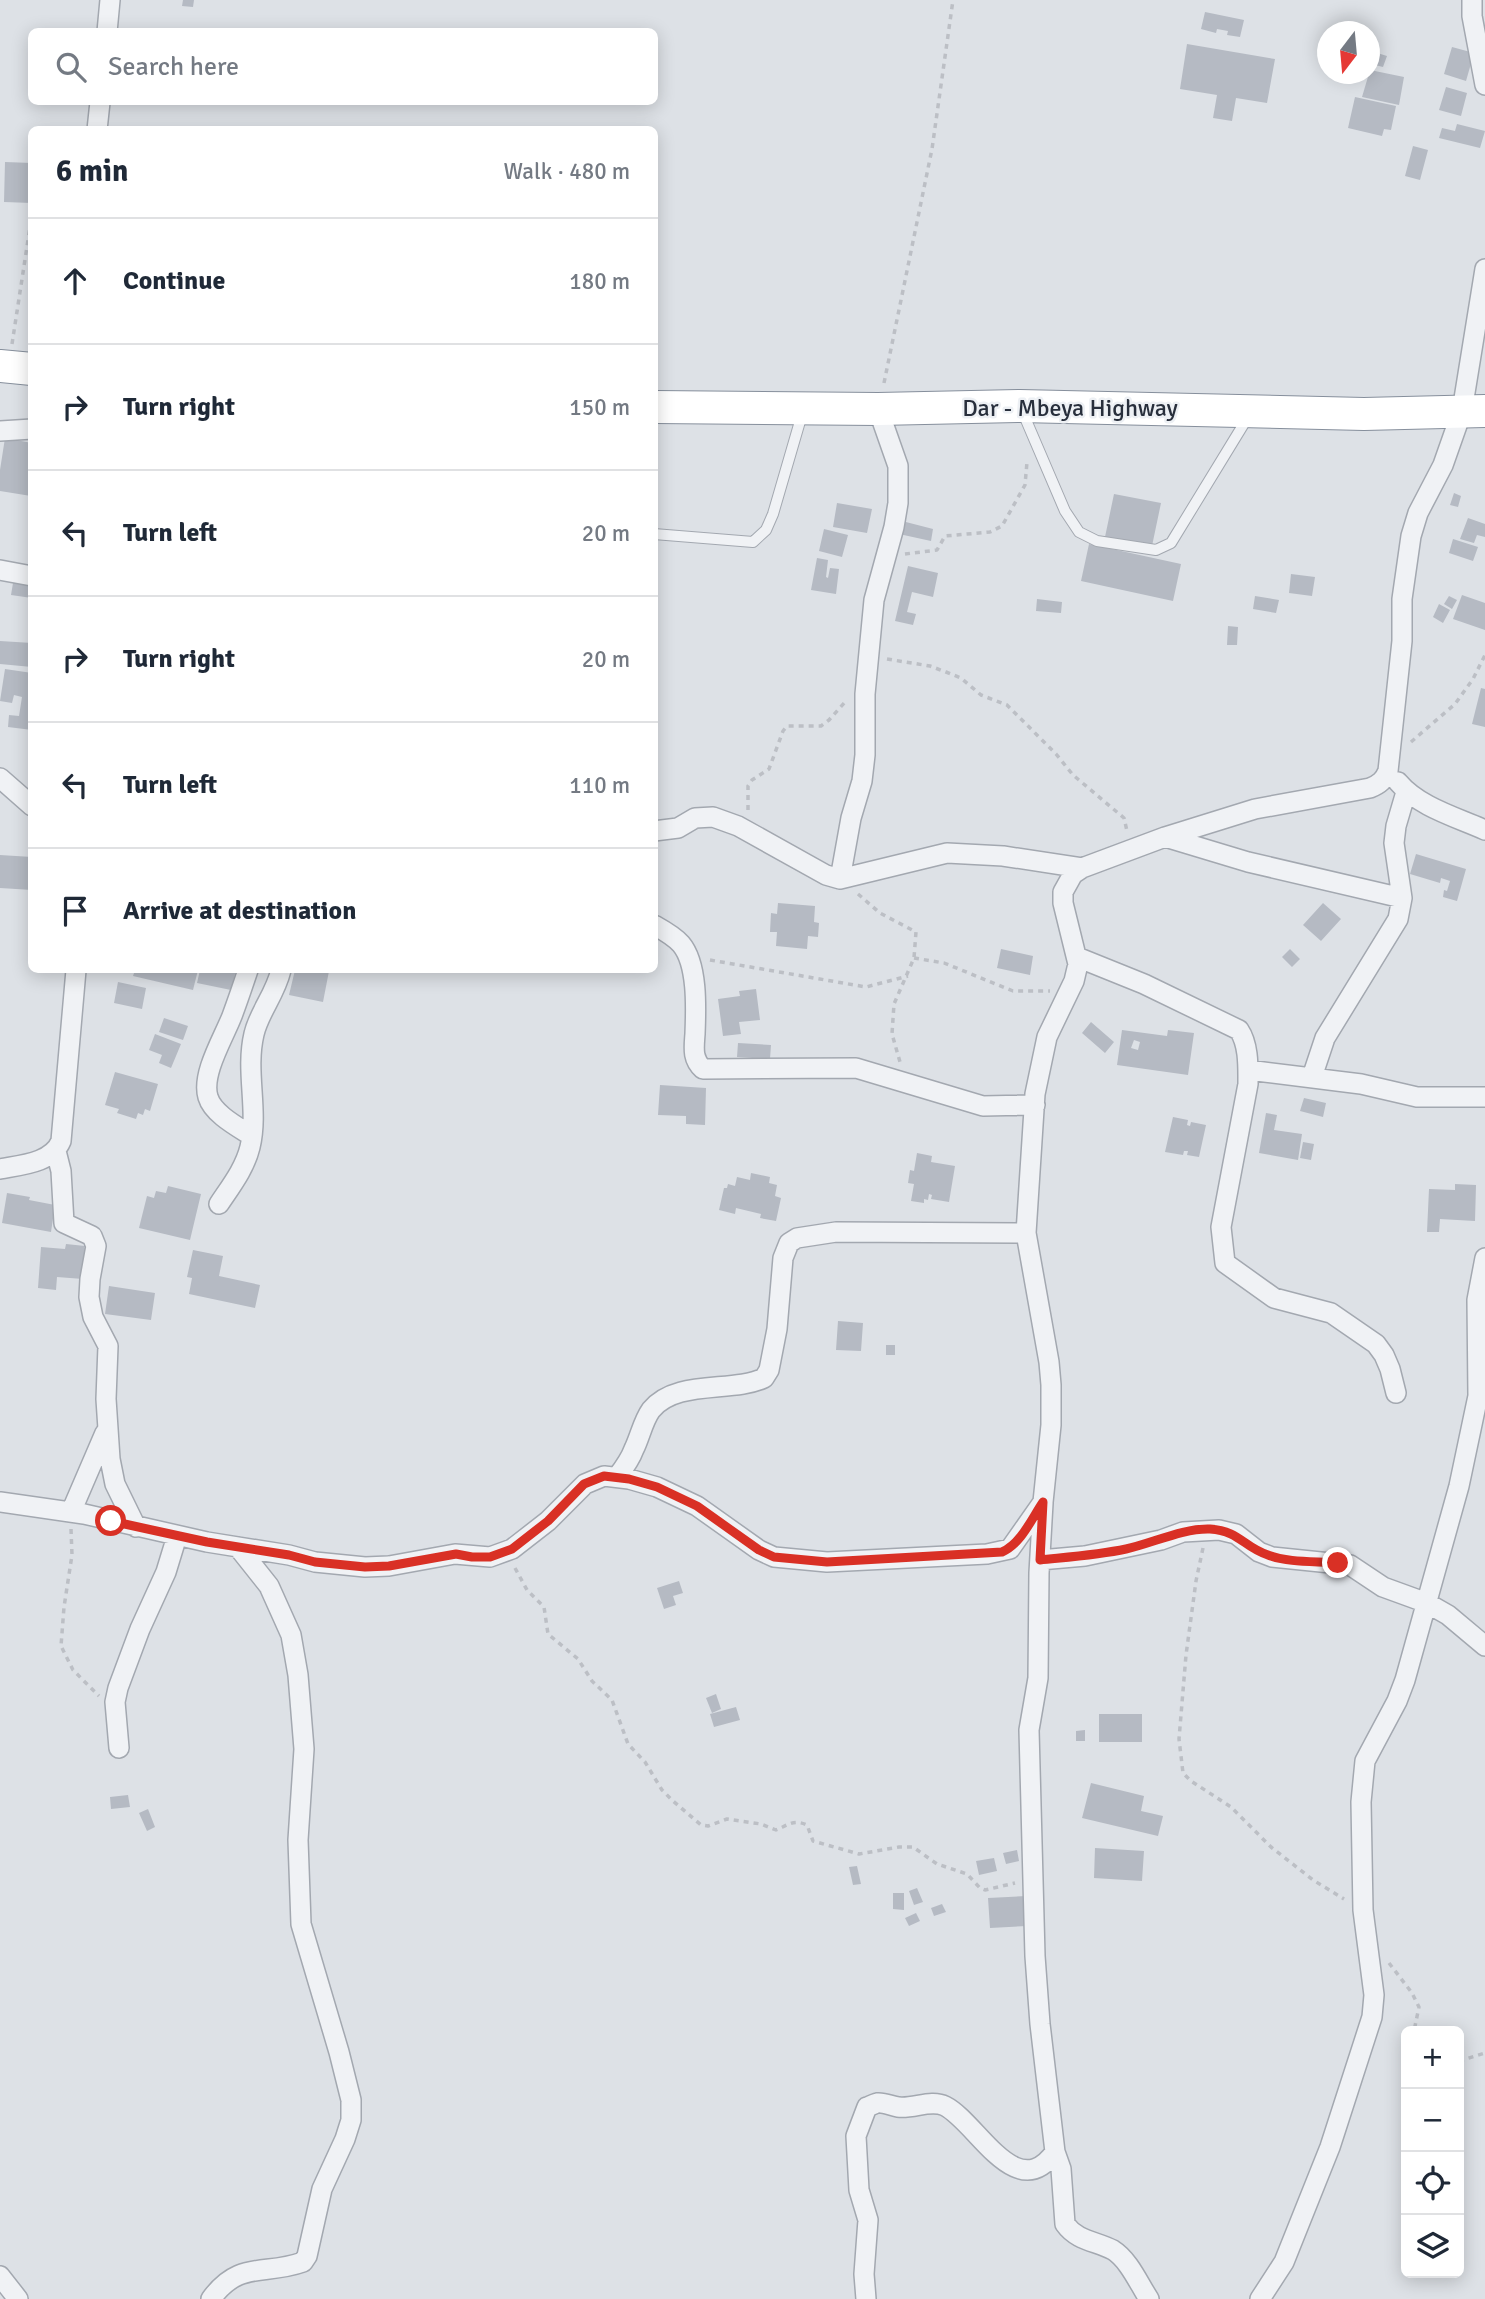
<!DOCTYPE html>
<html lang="en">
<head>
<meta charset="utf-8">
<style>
  :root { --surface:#fff; --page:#f6f6f7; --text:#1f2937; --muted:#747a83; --line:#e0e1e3 }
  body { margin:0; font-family:Signika,sans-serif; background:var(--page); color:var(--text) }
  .controls { position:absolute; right:21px; bottom:21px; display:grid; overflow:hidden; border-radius:10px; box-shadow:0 4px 18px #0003 }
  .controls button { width:63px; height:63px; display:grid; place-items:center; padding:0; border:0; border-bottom:2px solid var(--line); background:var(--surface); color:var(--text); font:35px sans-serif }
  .compass { position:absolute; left:1317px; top:21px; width:63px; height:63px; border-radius:50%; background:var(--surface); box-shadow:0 4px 18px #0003; rotate:196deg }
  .stop { position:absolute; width:21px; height:21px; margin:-16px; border:5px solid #d93025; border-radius:50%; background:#fff }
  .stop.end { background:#d93025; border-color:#fff; box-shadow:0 2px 7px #0008 }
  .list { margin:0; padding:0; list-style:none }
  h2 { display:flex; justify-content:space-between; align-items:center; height:91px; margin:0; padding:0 28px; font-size:30px }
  h2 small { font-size:23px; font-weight:400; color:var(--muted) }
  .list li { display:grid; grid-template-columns:46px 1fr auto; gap:21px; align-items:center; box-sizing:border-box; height:126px; padding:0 28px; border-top:2px solid var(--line) }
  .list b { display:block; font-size:26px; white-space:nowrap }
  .list em { font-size:23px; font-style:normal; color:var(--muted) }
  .icon { flex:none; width:38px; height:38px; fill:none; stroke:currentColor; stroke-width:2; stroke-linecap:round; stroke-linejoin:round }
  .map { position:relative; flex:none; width:1485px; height:2299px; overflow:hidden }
  .search { position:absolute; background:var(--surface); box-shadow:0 4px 18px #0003; left:28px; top:28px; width:630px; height:77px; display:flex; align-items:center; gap:18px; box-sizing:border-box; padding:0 24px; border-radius:10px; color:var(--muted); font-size:26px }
  .panel { position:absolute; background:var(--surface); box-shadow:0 4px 18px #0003; left:28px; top:126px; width:630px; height:847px; border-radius:10px }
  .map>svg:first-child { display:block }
  .building { fill:#b5bac3; fill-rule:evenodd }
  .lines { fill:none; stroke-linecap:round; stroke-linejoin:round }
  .service-casing { stroke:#a3a8b0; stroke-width:12 }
  .minor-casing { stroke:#a3a8b0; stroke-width:22 }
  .trunk-casing { stroke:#868f9c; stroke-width:34 }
  .path { stroke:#bcbfc5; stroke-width:3.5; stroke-dasharray:5 5; stroke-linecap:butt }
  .service { stroke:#f0f2f5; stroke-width:10 }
  .minor { stroke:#f0f2f5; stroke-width:19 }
  .trunk { stroke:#fff; stroke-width:32 }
  .route { stroke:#d93025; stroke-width:9 }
  .labels { text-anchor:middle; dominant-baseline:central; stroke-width:5; stroke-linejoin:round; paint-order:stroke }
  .street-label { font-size:24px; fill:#282f3c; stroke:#edf0f4 }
</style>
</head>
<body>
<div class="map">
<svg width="1485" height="2299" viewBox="0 0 1485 2299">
  <rect width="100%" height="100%" fill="#dde1e6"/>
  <path class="building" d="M183,0H194L193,7L182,6Z
    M1205,12L1244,20L1240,37L1227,35L1228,31L1217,29L1216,33L1201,29Z
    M1187,44L1275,59L1267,103L1236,98L1232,121L1213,118L1217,95L1180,89Z
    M1452,47L1474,53L1466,81L1444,74Z
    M1374,52L1387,56L1383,67L1371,64Z
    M1370,70L1404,77L1399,105L1362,97Z
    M1446,87L1467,93L1461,116L1439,110Z
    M1355,97L1396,106L1391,130L1384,129L1382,136L1348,128Z
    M1457,124L1485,131L1480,148L1439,138L1442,128L1455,131Z
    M1413,146L1428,150L1420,180L1405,176Z
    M5,162L32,163V203L4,202Z
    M5,438L32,443L31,496L0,491V470Z
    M1454,493L1461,496L1458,507L1450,505Z
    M1114,494L1161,503L1152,546L1105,537Z
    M837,503L872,509L867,533L833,527Z
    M1468,518L1485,524V537L1477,535L1474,543L1460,539Z
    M902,521L933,529L931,541L899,534Z
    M824,529L848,535L842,557L819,551Z
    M1453,539L1478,547L1473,561L1449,553Z
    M1089,544L1181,564L1173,601L1081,581Z
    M817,558L828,560L826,577L828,578L830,568L839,569L836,594L811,590Z
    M908,566L938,573L933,597L912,592L907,612L916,614L913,625L895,621Z
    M1291,574L1315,577L1312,596L1289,593Z
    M13,583L32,586V598L11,595Z
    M1462,595L1485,603V630L1453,619Z
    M1255,596L1279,600L1276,613L1253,609Z
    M1449,596L1457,600L1452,609L1444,604Z
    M1037,599L1062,602L1061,613L1036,611Z
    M1439,604L1450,610L1443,623L1433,617Z
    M1228,626L1238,627L1237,645H1227Z
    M0,641L32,643V667L0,664Z
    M5,669L32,673V730L8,727L9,715L19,716L22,697L14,695L12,703L0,701Z
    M1481,688L1485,689V727L1472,724Z
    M1416,854L1466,869L1457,901L1443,897L1444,890L1447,891L1450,881L1441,878L1440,883L1410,874Z
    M0,855L32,857V890L0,888Z
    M778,903L815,906L814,922L819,923L818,937L808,936L807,949L776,946L777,932H770L771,913L777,914Z
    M1323,903L1341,919L1321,941L1303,925Z
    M1001,949L1033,956L1030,975L997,968Z
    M1290,949L1300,959L1292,967L1282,957Z
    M135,970H198L193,990L133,976Z
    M200,970H236L231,990L197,983Z
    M295,970L329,971L323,1002L289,995Z
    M118,982L146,988L142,1009L114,1003Z
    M756,989L760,1020L739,1022L741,1034L723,1036L718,999L740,996L739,991Z
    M164,1018L188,1026L183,1040L159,1032Z
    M1091,1022L1114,1042L1105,1053L1082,1033Z
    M1122,1030L1167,1036L1168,1030L1194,1033L1188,1075L1117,1065ZM1134,1040L1140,1042L1138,1050L1131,1048Z
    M155,1034L181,1044L171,1068L159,1063L162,1055L149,1050Z
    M738,1043L771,1045L770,1059L737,1057Z
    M115,1072L158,1084L150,1111L145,1109L143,1115L138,1113L136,1119L117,1113L119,1109L105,1105Z
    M660,1085L706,1088L705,1125L686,1124V1116L658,1115Z
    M1304,1098L1326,1103L1323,1117L1300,1111Z
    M1266,1113L1277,1115L1274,1130L1302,1134L1298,1160L1259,1153Z
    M1173,1117L1188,1120L1187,1125L1190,1126L1191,1122L1206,1125L1199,1157L1187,1155L1188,1151H1184L1183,1155L1165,1152Z
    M1303,1142L1314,1144L1311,1160L1300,1158Z
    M917,1153L932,1156L931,1162L955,1166L949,1202L931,1199L932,1195L929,1194L928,1200L924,1199V1203L911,1201L914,1184L908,1183L910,1170L914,1171Z
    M751,1173L770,1177L769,1183L777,1185L775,1196L781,1198L776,1221L760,1218L761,1214L736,1208L735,1214L719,1210L724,1188H727L728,1184L735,1186L737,1177L750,1180Z
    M1455,1184L1476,1185L1475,1221L1440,1219L1439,1232H1427L1429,1189L1455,1190Z
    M168,1186L201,1194L190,1240L139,1228L147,1196L154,1198L156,1191L166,1193Z
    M7,1193L30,1197L29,1200L55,1205L51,1232L2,1223Z
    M66,1244L85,1246L83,1279L57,1277L56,1290L38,1288L41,1247L65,1249Z
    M193,1250L223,1256L219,1276L260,1285L255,1308L189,1294L192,1278L187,1277Z
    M109,1286L155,1293L151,1320L105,1314Z
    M838,1321L863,1323L861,1351L836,1350Z
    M886,1345H895V1355H886Z
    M679,1581L683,1593L673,1596L676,1605L664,1609L657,1588Z
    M716,1694L721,1709L712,1713L706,1698Z
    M736,1707L740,1720L714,1727L710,1714Z
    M1099,1714H1142V1742H1099Z
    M1085,1730V1741H1076V1731Z
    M1091,1783L1144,1796L1141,1811L1163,1816L1158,1836L1082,1818Z
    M128,1795L130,1807L111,1809L110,1797Z
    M148,1809L155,1827L147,1831L139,1813Z
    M1095,1848L1144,1851L1142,1881L1094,1878Z
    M1017,1850L1019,1861L1006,1864L1003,1853Z
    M994,1858L997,1871L979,1875L976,1861Z
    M857,1866L861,1884L853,1885L849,1867Z
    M917,1888L923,1902L914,1905L909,1891Z
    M893,1893H904V1910L893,1909Z
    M1026,1896L1027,1926L990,1928L988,1898Z
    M942,1904L946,1912L934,1916L931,1908Z
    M916,1913L920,1921L909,1926L905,1918Z"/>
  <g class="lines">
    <g class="service-casing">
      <path id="service" d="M1023,413L1065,511L1079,532L1097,541L1156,550L1171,543L1248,417
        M654,534L753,542L766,530L773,514L803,411"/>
    </g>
    <g class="minor-casing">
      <path id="minor" d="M1472,0V16L1485,85
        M107,32L110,0
        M97,130L100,102
        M0,431L32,429
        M0,570L32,576
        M0,778L32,806
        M1398,782C1419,807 1456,817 1485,830
        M654,831L678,828L695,818L713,817L738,826L826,875L840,879L947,853L1003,856L1082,868
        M1165,837L1248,862L1402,898
        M840,879L851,818L862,781L865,755V694L874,600L894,527L898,503V466L878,409
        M654,925C663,930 674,936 681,944C698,964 696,1009 695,1034C694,1048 692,1059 703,1069L856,1068L983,1106L1035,1105
        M1077,957L1144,984L1239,1030C1249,1045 1248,1067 1248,1084L1221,1227L1225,1263L1274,1298L1331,1313L1376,1344L1384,1355L1390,1369L1396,1393
        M248,970C243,985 238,1000 232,1016C224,1037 201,1074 208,1097C213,1114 238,1127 252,1136
        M1248,1070L1361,1084L1417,1097H1485
        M1312,1077L1325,1038L1398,919L1402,898L1394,843L1396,826L1406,792
        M56,1151L61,1171L64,1223L92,1236L96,1246L90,1279L89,1297L93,1317L108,1346L106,1399L110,1459L115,1484L136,1527
        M0,1169C21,1165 52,1163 61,1141L76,970
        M219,1204C231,1186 245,1168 250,1147C259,1110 245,1072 254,1034C259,1012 275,995 281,970
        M617,1477C624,1468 630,1460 634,1449C640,1437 643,1421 651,1410C676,1379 732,1393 764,1378L769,1370L777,1329L783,1258L789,1243L797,1238L836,1232L1026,1233
        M0,1502L84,1514L207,1542L289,1555L315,1562L365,1567L389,1566L455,1554L490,1557L512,1549L548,1521L585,1484L604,1476L629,1479L657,1487L697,1506L759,1550L774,1557L827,1562L987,1554L1010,1549L1043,1502L1051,1425V1385L1049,1362L1026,1233L1035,1094L1047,1037L1074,981L1078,964L1063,903V892L1073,874L1082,868L1165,837L1255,809L1370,788C1380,784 1384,780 1388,771L1402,641V599L1411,536L1418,513L1443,465L1462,411L1485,269
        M1043,1503L1039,1573L1038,1678L1029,1730L1035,1956L1040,2024L1055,2152L1061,2169L1065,2224C1077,2241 1096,2241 1113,2250C1129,2260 1139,2284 1149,2299
        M71,1512L105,1433
        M1040,1560L1085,1556L1161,1540L1183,1532L1219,1530L1236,1534L1259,1552L1272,1557L1350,1565L1383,1587L1427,1603L1448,1615L1485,1646
        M119,1748L115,1702L118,1688L140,1629L166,1572L177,1536
        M0,2276L18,2299
        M211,2299C239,2260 264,2276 303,2262L307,2256L322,2189L345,2139L351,2120V2100L339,2052L301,1924L298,1840L304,1749L298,1675L291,1635L269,1586L238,1547
        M866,2299L864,2274L868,2220L859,2190L856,2136L867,2107C868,2107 876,2103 877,2103C884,2102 891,2106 898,2107C914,2109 931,2099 945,2106C977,2122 1016,2206 1055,2152
        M1260,2299L1284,2262L1330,2147L1372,2017L1374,1995L1363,1910L1361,1802L1365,1761L1397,1701L1405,1680L1459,1486L1478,1396L1477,1300L1485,1258"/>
    </g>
    <g class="trunk-casing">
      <path id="trunk" d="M0,366L32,369
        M654,407L878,409L1020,406L1364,414L1485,411"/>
    </g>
    <path class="path" d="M12,344L32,214
      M884,383L932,149L953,0
      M905,554L937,550L945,536L990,532L1002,526L1025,485L1027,462
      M887,659L930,666L946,672L961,678L981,695L1007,705L1056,754L1073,775L1124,818L1127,831
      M1411,742L1455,704L1473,679L1485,655
      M748,810V786L752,780L769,769L783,731L787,726H821L829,720L845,702
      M858,894L880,913L916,932L914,958L894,1004L892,1034L900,1062
      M914,958L944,963L1013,991H1050
      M710,960L866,987L908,976
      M71,1529L72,1555L64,1607L61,1646L73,1670L99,1696
      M1203,1548L1196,1581L1186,1655L1179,1739L1183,1773L1191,1781L1231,1807L1271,1847L1313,1880L1344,1899
      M515,1568L527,1590L544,1607L548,1634L578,1659L592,1681L612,1700L628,1744L645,1762L662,1790L673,1801L701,1825L708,1826L727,1819L761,1824L776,1830C788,1825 794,1819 807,1825L813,1841L859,1854L899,1847H913L937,1864L967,1874L980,1888L985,1890L1015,1883
      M1389,1963L1412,1993L1419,2007L1414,2031
      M1459,2061L1485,2053"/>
    <use href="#service" class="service"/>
    <use href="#minor" class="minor"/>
    <use href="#trunk" class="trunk"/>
  </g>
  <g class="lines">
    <path class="route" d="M111,1521L207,1542L289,1555L315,1562L365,1567L389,1566L456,1554L472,1557H490L512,1549L548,1521L584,1484L604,1476L629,1479L657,1487L697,1506L759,1550L774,1557L827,1562L1002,1552C1021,1544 1032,1518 1043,1502L1040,1560C1069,1557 1098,1555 1126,1549C1153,1543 1183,1528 1210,1529C1240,1531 1243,1547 1268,1555C1289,1563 1316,1561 1338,1563"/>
  </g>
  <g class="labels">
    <g class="street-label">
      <text x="1070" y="408">Dar - Mbeya Highway</text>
    </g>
  </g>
</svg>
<div class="controls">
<button>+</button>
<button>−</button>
<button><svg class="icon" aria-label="locate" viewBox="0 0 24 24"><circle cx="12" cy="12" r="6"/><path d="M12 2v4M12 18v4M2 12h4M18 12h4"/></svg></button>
<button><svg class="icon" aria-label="layers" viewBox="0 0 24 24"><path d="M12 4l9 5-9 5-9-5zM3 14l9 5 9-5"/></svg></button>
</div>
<svg class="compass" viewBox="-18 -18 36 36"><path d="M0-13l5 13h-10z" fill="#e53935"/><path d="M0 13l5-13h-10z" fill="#747a83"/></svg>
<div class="stop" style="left:111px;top:1521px"></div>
<div class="stop end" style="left:1338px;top:1563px"></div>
<div class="search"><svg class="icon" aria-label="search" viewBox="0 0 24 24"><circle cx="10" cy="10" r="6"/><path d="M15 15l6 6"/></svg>Search here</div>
<section class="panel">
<h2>6 min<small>Walk · 480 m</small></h2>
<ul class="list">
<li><svg class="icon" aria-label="ahead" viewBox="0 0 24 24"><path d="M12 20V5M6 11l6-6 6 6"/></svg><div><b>Continue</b></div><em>180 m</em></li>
<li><svg class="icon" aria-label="right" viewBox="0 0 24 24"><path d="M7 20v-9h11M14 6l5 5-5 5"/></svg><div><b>Turn right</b></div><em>150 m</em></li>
<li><svg class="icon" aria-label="left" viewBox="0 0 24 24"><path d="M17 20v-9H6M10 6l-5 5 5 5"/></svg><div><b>Turn left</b></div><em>20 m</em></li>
<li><svg class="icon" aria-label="right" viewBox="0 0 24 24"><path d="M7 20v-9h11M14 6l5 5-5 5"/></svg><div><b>Turn right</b></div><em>20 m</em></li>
<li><svg class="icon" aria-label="left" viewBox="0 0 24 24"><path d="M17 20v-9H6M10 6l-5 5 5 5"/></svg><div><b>Turn left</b></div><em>110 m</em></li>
<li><svg class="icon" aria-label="arrive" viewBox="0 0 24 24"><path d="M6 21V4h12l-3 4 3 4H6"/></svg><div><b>Arrive at destination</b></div></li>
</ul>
</section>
</div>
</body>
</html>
